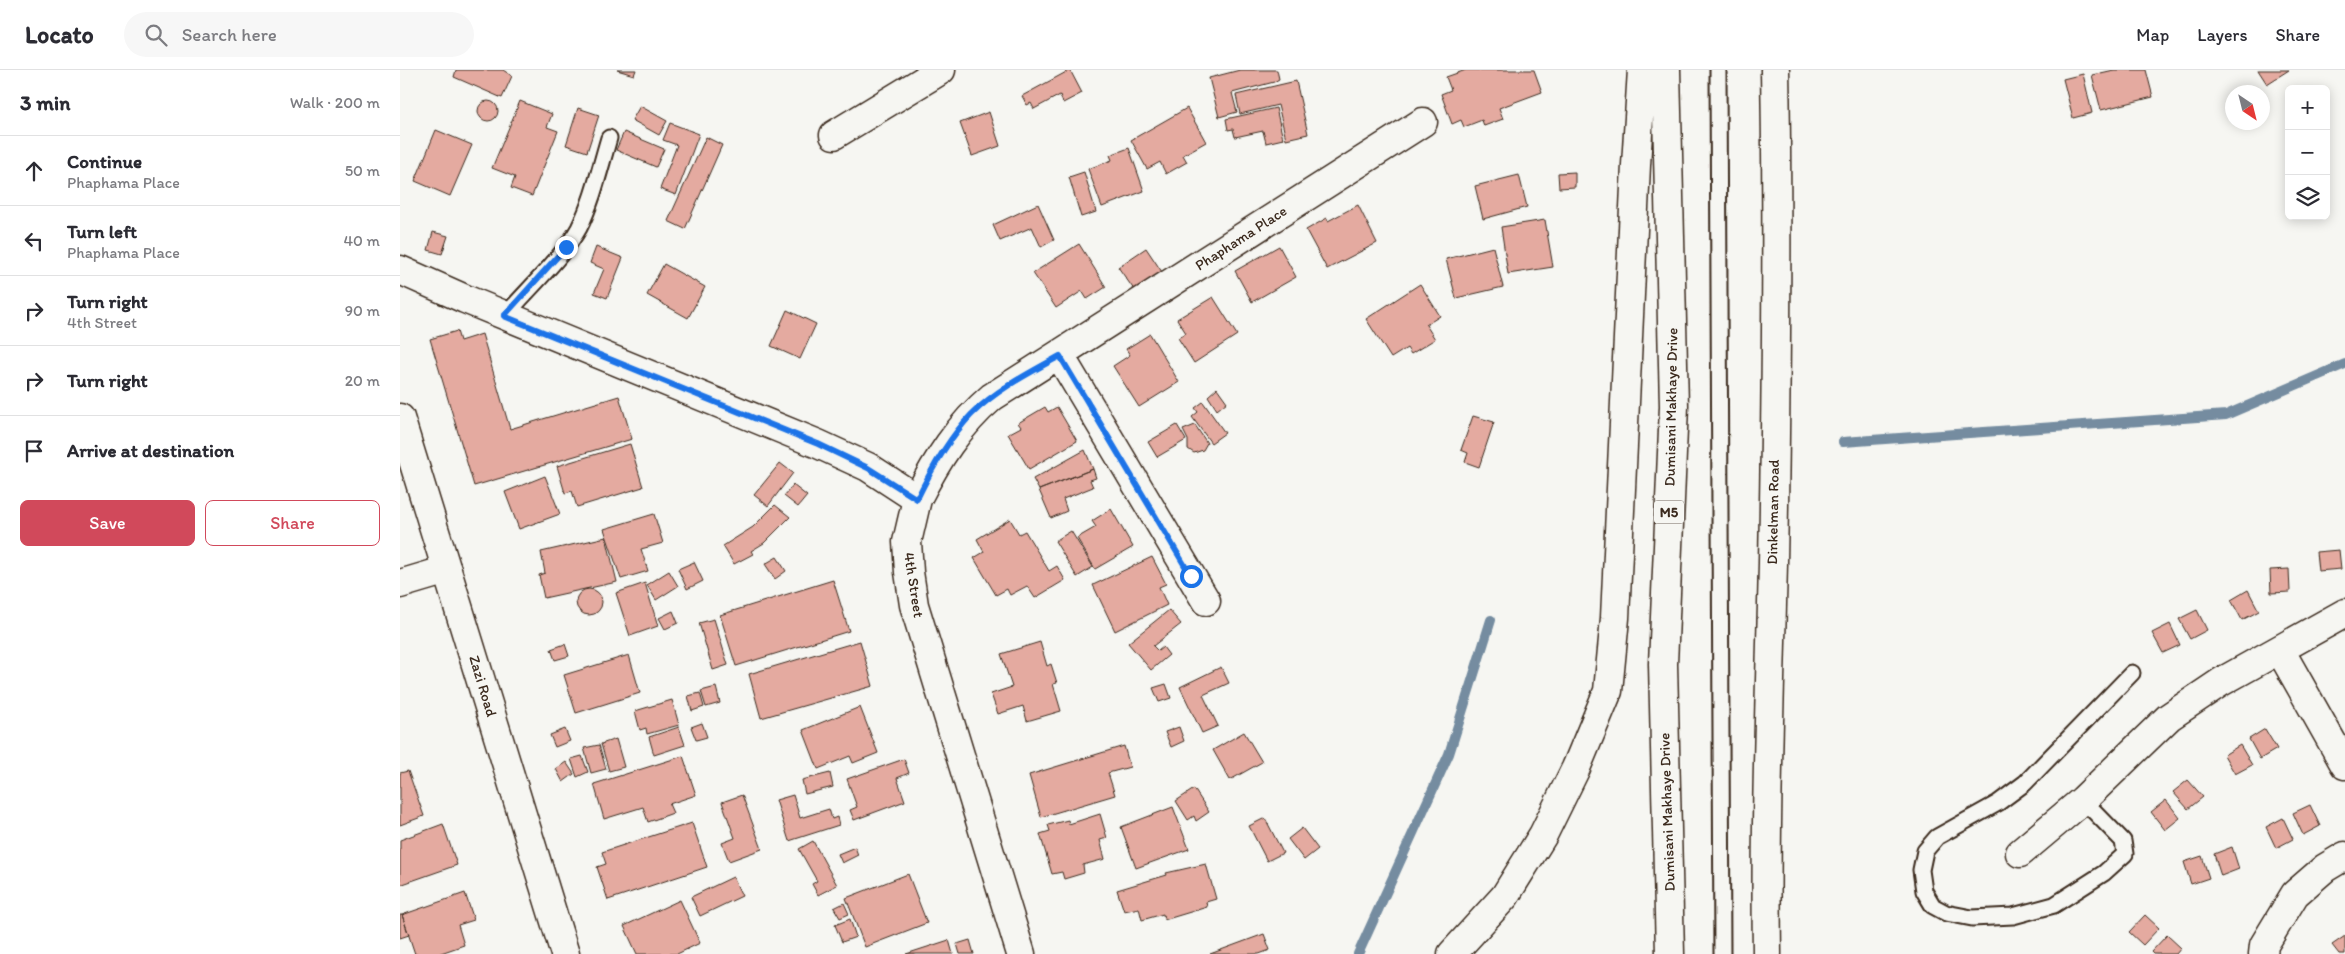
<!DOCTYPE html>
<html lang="en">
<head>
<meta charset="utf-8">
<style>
  :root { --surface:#fff; --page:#f7f7f7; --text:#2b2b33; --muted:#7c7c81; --line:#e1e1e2; --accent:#d1495b }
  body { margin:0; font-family:Itim,sans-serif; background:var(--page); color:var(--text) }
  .controls { position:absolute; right:15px; top:15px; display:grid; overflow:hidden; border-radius:8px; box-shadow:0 2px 12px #0003 }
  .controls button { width:45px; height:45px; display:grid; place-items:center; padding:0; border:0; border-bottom:1px solid var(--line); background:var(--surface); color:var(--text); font:25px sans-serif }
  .compass { position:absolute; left:1825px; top:15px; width:45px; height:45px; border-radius:50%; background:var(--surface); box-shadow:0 2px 12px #0003; rotate:145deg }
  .stop { position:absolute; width:15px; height:15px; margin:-11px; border:4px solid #1a73e8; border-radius:50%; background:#fff }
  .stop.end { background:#1a73e8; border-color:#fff; box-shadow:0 1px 5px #0008 }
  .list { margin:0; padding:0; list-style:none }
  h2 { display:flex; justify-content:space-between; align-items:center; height:65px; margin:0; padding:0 20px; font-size:21px }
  h2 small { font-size:16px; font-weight:400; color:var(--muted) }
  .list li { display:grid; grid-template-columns:32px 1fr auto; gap:15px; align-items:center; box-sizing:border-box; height:70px; padding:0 20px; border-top:1px solid var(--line) }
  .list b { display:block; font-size:19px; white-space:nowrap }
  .list p { margin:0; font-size:16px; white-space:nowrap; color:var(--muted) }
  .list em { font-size:16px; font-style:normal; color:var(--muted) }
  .actions { display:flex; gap:10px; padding:15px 20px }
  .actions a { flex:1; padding:11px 0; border:1px solid var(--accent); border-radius:8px; text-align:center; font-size:18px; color:var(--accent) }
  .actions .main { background:var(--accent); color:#fff }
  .icon { flex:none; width:28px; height:28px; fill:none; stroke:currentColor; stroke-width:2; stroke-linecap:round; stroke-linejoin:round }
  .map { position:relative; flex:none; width:1945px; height:884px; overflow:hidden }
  header { display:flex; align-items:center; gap:30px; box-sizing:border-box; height:70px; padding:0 25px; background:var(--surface); border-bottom:1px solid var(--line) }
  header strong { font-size:24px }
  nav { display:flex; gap:28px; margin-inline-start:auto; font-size:18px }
  .search { width:350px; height:45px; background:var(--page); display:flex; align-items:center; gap:12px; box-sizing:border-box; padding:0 18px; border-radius:28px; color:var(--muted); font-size:19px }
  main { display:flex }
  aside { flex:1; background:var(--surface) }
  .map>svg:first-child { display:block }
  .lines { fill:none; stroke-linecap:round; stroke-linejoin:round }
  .stream { stroke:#748ca0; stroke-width:10 }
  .building { fill:#e4aaa0; stroke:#3b2a1e }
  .lane-casing { stroke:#3b2a1e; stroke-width:19 }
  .street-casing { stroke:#3b2a1e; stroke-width:31 }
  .secondary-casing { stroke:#3b2a1e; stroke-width:31 }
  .primary-casing { stroke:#3b2a1e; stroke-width:31 }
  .lane { stroke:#f6f6f2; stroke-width:15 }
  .street { stroke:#f6f6f2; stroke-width:28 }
  .secondary { stroke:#f6f6f2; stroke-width:28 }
  .primary { stroke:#f6f6f2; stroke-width:28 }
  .route { stroke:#1a73e8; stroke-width:6 }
  .labels { text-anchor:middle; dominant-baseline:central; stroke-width:4.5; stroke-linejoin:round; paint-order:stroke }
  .shield { fill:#f6f6f2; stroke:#73675e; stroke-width:1 }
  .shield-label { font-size:14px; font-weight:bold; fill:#3b2a1e }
  .street-label { font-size:15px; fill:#3b2a1e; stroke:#f6f6f2 }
</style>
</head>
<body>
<header>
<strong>Locato</strong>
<div class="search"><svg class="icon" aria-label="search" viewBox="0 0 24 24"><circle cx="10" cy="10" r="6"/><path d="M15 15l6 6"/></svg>Search here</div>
<nav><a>Map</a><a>Layers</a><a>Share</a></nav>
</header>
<main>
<aside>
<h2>3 min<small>Walk · 200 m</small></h2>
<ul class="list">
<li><svg class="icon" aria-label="ahead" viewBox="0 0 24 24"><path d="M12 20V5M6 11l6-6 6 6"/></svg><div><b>Continue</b><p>Phaphama Place</p></div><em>50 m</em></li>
<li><svg class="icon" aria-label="left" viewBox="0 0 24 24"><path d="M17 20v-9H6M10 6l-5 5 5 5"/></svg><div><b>Turn left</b><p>Phaphama Place</p></div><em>40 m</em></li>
<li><svg class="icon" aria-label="right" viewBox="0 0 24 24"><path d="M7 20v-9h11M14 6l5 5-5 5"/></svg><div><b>Turn right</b><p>4th Street</p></div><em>90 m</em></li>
<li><svg class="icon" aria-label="right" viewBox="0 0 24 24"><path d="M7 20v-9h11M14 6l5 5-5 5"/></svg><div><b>Turn right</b></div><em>20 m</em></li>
<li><svg class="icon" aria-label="arrive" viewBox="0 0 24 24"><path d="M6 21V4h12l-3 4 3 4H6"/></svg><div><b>Arrive at destination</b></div></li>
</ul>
<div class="actions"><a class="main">Save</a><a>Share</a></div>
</aside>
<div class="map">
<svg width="1945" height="884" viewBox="0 0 1945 884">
  <rect width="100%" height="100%" fill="#f6f6f2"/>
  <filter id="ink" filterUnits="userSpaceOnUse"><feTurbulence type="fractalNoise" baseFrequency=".02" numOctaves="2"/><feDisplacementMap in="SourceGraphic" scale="10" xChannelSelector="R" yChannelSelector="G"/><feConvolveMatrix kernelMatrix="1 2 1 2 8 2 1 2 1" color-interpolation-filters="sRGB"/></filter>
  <g filter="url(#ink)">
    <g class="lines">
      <path class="stream" d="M1443,372L1826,345L1945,294
        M958,884L1049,684L1091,550"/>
    </g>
    <path class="building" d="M56,0H103L112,6L102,28L54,7Z
      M217,0H236L234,5Z
      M670,0L682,23L663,33L660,25L634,39L631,33L627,35L622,26Z
      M840,0H877L879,9L874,12L832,23L837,42L819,47L809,8Z
      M1066,0H1134L1142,22L1099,38L1103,49L1084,56L1082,50L1064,57L1061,50L1052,54L1041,24L1051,20L1046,7Z
      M1714,0H1746L1753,27L1701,40L1692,5Z
      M1858,0H1889L1867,14Z
      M1683,4L1692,43L1673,48L1663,9Z
      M896,11L908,64L886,69L878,35L840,44L836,25Z
      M78 41a10 10 0 1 1 20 0a10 10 0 1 1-20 0Z
      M120,31L152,44L147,57L158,61L132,126L111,118L115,107L92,98Z
      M240,36L267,51L259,65L232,50Z
      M178,38L199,45L187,82L166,75Z
      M787,38L806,72L783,85L787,92L766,104L760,92L747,99L731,70Z
      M876,38L883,69L866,73L863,61L835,67L833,59L828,60L826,49Z
      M589,42L600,76L572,86L560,53Z
      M270,53L299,64L276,125L260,119L277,75L263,70Z
      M36,60L72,75L50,126L15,111Z
      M224,62L264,79L256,97L216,80Z
      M306,67L322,75L285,159L268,151Z
      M729,78L744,121L702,137L688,99L712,90L710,85Z
      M684,102L696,142L681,147L669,107Z
      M1175,102V117L1159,118L1158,103Z
      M1119,105L1127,137L1083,149L1075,116Z
      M638,134L654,170L641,177L632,157L600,171L593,155Z
      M958,135L977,173L927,199L906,160L927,148L928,151Z
      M1145,150L1153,197L1108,204L1101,157Z
      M33,162L48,166L42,184L28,180Z
      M679,174L706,217L687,229L682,221L656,238L633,203Z
      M879,176L896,207L852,232L835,201Z
      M196,177L223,188L207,228L194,223L204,199L190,193Z
      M1093,177L1103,217L1056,228L1046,189Z
      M746,178L762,202L735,221L718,197Z
      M264,194L305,217L288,248L247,225Z
      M1020,214L1040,246L1026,255L1035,269L1011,284L1007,278L991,288L966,249Z
      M813,227L837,265L794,293L778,268L786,263L777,249Z
      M387,240L416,254L400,289L371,276Z
      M57,261L60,271L82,264L110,359L219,326L232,369L74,416L30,269Z
      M750,264L779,312L739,337L713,296L730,285L726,279Z
      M817,318L827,332L817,340L808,326Z
      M803,332L825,363L811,373L792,347L798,342L795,338Z
      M645,337L648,342L657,337L677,371L629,399L608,364L621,357L618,353Z
      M1073,346L1094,352L1079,397L1065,392L1068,383L1061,380Z
      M777,355L786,370L757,387L748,372Z
      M795,355L807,373L803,380L794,383L788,379V370L783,360Z
      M230,374L243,417L177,437L172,421L165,423L157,396Z
      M685,380L693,399L639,420L633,409Z
      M380,393L393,403L368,436L354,425Z
      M693,399L696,408L690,410L693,417L663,429L667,441L651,448L639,420Z
      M145,406L160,444L119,459L105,422Z
      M393,415L407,426L398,437L384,426Z
      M375,435L390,447L364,473L351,481L353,484L334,494L323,476L353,457Z
      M711,439L733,477L695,499L677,468L696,457L692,451Z
      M254,444L263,473L241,479L248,501L221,509L204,459Z
      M610,449L619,464L625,461L649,501L657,496L665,510L635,528L627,516L610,525L607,519L596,525L574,488L584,482L577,469Z
      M671,461L693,497L677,507L655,471Z
      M206,467L217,512L144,528L139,505L145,503L141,482Z
      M1939,480L1941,499L1918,501L1916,482Z
      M377,487L386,501L375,509L365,494Z
      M752,487L766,514L759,517L767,535L715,561L693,515Z
      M294,492L303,511L287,519L278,499Z
      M1889,499L1890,522L1871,523L1870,500Z
      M269,501L278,516L256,530L247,515Z
      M433,510L449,561L336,596L320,545Z
      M245,513L258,556L230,566L216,523Z
      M176 532a13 13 0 1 1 26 0a13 13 0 1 1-26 0Z
      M1848,520L1859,541L1842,550L1831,530Z
      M769,540L781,554L753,576L758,581L763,577L769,585L751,600L728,573Z
      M1797,540L1807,560L1790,569L1779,549Z
      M273,541L278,553L265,559L259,548Z
      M314,549L328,595L313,600L299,553Z
      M1770,554L1780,575L1763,583L1752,563Z
      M460,571L473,616L361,648L349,604Z
      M640,572L647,596L651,594L657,613L653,614L661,641L627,651L623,636L598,644L591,624L612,617L601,584Z
      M165,574L169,586L155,590L151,579Z
      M229,585L240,623L176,643L164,605Z
      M821,597L829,613L803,625L818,656L802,663L780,617Z
      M766,614L771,628L759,632L753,618Z
      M316,617L320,633L306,637L301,621Z
      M300,623L304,637L292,641L288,626Z
      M272,630L279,655L247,664L246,658L240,660L235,641Z
      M460,637L478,683L453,693L450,686L418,699L403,660Z
      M302,653L307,667L296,670L291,657Z
      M279,657L285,675L254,685L249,667Z
      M779,657L784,671L771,677L765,662Z
      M165,659L170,671L155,677L150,665Z
      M1865,659L1877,679L1860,689L1849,669Z
      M844,662L862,692L830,710L813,680Z
      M216,669L224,697L209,701L201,674Z
      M199,675L206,699L191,703L184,678Z
      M1840,675L1852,695L1835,704L1824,685Z
      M724,676L730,697L708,703L715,725L641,747L629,705Z
      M182,686L188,702L177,707L171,689Z
      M283,686L296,725L269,734L273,743L248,752L243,737L204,749L194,714Z
      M504,689L509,703L497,708L505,731L454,750L450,740L457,737L447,709Z
      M166,692L174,704L163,712L156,699Z
      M8,701L24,746L0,755V703Z
      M430,703L433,717L405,724L402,710Z
      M1788,710L1803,727L1788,739L1773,722Z
      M794,719L809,742L796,751L794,746L788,750L776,731Z
      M342,725L362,779L329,791L322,773L335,768L322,732Z
      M393,725L400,748L429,739L432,749L437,747L439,755L389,771L376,730Z
      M1766,730L1780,748L1765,760L1751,742Z
      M1910,735L1920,756L1903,765L1893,743Z
      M773,737L789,779L736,798L721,757Z
      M700,744L707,768L700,770L705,789L683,795L684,803L664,809L662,802L652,804L640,764L650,761L648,755L668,750L669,754Z
      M865,748L883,783L867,791L849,756Z
      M1883,748L1893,769L1876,778L1866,757Z
      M292,753L307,797L208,830L197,797L206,794L202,782Z
      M43,754L57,795L0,815V770Z
      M902,758L918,779L904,790L888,769Z
      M413,771L437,815L418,825L412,814L417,811L399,779Z
      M455,777L458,785L442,793L438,784Z
      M1832,777L1839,799L1821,806L1814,784Z
      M1802,786L1809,808L1791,814L1784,792Z
      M806,794L816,829L806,832L807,837L764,850L763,844L742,850L739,838L724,841L717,820L767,805L766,803Z
      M508,804L527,853L465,877L446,828Z
      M333,807L342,826L300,846L291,827Z
      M65,823L74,850L58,855L64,875L38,884H15L2,845Z
      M280,830L300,873L277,884H237L224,856Z
      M444,833L449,844L440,848L434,838Z
      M0,845H2L9,865L0,868Z
      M1745,845L1759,858L1743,875L1729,862Z
      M450,849L456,867L442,872L435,855Z
      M864,864L870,880L859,884H810Z
      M1767,865L1781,878L1776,884H1753L1751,882Z
      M1945,866V884H1939L1932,875Z
      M549,870L553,884H506Z
      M570,870L574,884H560L557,874Z"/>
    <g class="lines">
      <g class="lane-casing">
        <path id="lane" d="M1318,0L1322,884
          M105,246C127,220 163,187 179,158C193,130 200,98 209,68
          M1683,730L1723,771L1725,784L1704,803L1654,835L1613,846L1572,848L1546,843L1533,836L1524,821L1521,800L1525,781L1537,767L1598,733L1625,713L1732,603"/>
      </g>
      <g class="street-casing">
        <path id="street" d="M434,65L541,0
          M0,200L65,229L418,374L468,397L517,429L507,472L509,502L514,535L621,884
          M660,286L806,531
          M517,429C537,390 558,356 592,327L1023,52
          M0,514L47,500
          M1880,580L1945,695
          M1620,783L1683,730L1769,647L1821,612L1945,543
          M1863,884L1864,875L1895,824L1925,798L1945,786"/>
      </g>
      <g class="secondary-casing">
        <path id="secondary" d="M0,348L165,884"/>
      </g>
      <g class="primary-casing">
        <path id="primary" d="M1266,0L1274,336L1263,594L1270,884
          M1052,884L1105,826L1143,765L1176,698L1208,621L1215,548L1236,95L1242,0
          M1367,884C1365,754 1370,623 1373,493C1376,329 1378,164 1375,0"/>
      </g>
      <use href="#lane" class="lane"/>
      <use href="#street" class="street"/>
      <use href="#secondary" class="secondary"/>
      <use href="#primary" class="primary"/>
    </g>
  </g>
  <g class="lines" filter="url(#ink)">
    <path class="route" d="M166,177L104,246L418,374L468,398L517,429C531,400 548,369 571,345C596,320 629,303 660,286L791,506"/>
  </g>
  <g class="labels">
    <rect class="shield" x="1254" y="430.5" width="30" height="23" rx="4"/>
    <g class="shield-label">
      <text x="1269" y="442">M5</text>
    </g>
    <g class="street-label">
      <text transform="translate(841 168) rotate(-33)">Phaphama Place</text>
      <text transform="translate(1271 337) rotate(-89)">Dumisani Makhaye Drive</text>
      <text transform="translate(1373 442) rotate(-89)">Dinkelman Road</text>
      <text transform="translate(514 515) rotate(81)">4th Street</text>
      <text transform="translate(83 616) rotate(73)">Zazi Road</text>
      <text transform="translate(1267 742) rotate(-92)">Dumisani Makhaye Drive</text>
    </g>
  </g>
</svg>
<div class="controls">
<button>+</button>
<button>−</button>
<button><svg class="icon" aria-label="layers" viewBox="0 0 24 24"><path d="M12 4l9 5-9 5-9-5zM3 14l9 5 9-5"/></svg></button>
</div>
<svg class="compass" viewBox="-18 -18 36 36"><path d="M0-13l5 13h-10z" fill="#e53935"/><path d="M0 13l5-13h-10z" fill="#7c7c81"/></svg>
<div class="stop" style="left:791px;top:506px"></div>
<div class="stop end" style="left:166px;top:177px"></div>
</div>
</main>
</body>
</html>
